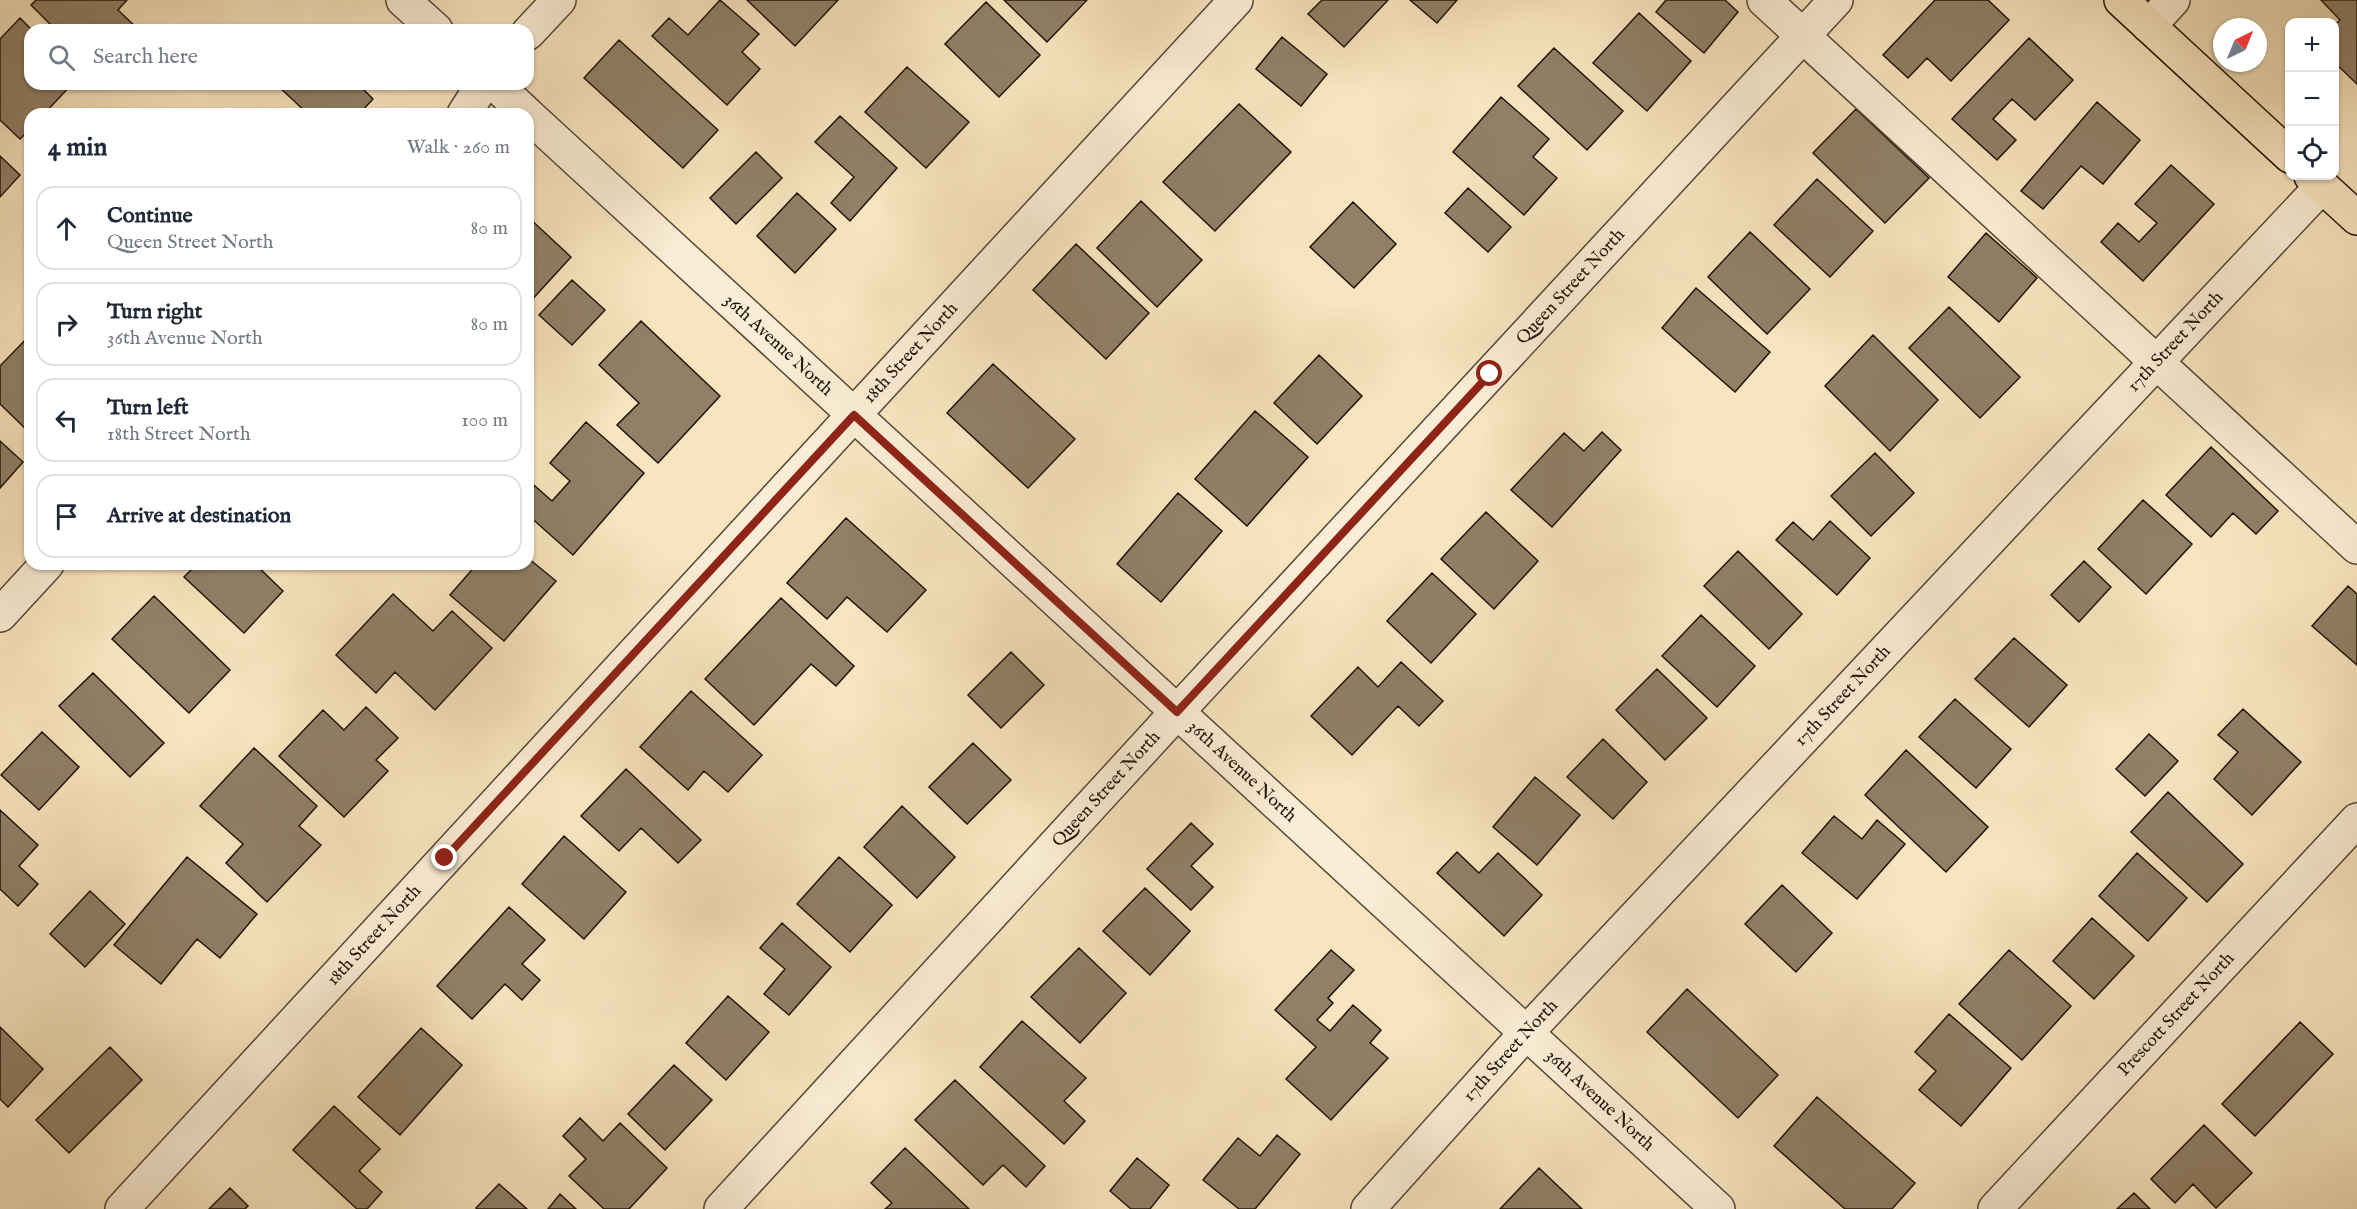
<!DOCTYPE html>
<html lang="en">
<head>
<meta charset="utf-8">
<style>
  :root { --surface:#fff; --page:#f2f2f3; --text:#1f2937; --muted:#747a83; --line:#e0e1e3 }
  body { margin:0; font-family:"IM FELL English",serif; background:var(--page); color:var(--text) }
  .controls { position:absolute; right:18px; top:18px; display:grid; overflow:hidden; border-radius:12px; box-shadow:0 2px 4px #0004 }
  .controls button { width:54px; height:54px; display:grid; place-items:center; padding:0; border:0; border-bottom:2px solid var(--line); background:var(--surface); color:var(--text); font:30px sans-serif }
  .compass { position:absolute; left:2213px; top:18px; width:54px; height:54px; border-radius:50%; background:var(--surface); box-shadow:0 2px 4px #0004; rotate:43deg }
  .stop { position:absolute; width:18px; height:18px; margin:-14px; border:4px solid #8f2418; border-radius:50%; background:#fff }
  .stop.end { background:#8f2418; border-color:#fff; box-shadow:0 2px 6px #0008 }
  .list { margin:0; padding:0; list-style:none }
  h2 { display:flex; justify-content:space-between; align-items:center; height:78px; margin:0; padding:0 24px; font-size:26px }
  h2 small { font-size:20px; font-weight:400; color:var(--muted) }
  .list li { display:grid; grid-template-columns:39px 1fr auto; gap:18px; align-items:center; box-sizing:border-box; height:84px; margin:0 12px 12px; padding:0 12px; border:2px solid var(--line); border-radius:18px }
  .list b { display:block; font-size:22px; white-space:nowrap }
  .list p { margin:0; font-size:20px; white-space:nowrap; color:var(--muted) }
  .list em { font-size:20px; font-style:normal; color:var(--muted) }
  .icon { flex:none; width:33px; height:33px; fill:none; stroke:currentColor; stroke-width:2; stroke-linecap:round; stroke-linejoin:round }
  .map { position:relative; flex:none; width:2357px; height:1209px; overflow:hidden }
  .search { position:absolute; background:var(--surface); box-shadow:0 2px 4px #0004; left:24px; top:24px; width:510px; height:66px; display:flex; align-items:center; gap:15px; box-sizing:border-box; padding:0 21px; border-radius:18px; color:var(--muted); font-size:22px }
  .panel { position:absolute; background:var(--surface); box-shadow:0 2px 4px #0004; left:24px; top:108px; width:510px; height:462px; border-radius:18px }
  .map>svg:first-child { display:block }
  .building { fill:#908067; stroke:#201308; stroke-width:1.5 }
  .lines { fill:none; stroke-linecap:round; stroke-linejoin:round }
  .minor-casing { stroke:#564736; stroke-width:36 }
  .major-casing { stroke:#201308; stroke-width:36 }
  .minor { stroke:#faedd5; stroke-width:33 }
  .major { stroke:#f8e4bf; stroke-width:33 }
  .route { stroke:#8f2418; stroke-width:8 }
  .labels { text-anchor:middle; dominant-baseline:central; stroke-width:4.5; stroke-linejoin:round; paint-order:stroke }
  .street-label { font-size:18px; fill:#201308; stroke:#faedd5 }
</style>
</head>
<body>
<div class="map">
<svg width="2357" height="1209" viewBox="0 0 2357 1209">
  <rect width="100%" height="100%" fill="#f8e4bf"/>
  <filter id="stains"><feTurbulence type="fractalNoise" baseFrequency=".00333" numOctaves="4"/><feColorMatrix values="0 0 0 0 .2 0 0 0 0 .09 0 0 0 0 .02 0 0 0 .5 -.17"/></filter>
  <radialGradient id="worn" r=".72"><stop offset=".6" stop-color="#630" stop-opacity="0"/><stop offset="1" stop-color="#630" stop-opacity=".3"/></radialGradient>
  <path class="building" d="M36,0H127L118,10L139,30H56L31,5Z
    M720,0L759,34L742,52L760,69L727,105L652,36L669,18L688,35Z
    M747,0H838L795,46Z
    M1004,0H1087L1047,42Z
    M1322,0H1388L1344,47L1308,14Z
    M1410,0H1457L1437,23Z
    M1666,0H1725L1738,12L1704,53L1656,12Z
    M1935,0H1988L2009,20L1951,81L1927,58L1908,78L1883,55Z
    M2321,0H2357V84L2334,62V26L2340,20Z
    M986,2L1040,55L999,97L945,44Z
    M1639,13L1691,61L1647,111L1593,63Z
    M20,18L32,30H30V84H72L44,114H30V129L20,139L0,120V39Z
    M1282,37L1327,74L1301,106L1256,69Z
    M2029,38L2073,80L2035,120L2012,99L1993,119L2016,140L1997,160L1952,119Z
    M619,40L718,130L683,168L584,78Z
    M1554,48L1623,111L1587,150L1518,86Z
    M907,67L969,122L926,168L865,112Z
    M276,84H358L373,99L359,114H308Z
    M1501,97L1549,139L1533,157L1557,178L1524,215L1453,152Z
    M2097,102L2140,140L2103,184L2081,166L2043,209L2021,191Z
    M1239,104L1291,152L1215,231L1163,182Z
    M1856,109L1929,178L1885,223L1813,153Z
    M840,116L897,168L850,221L831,203L854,177L815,142Z
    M756,152L782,178L736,224L710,198Z
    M0,156L20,175L0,197Z
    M2171,165L2214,204L2143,281L2101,242L2118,223L2139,242L2157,223L2135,204Z
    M1817,179L1873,231L1830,277L1774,225Z
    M1468,188L1511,227L1488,252L1445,213Z
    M797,193L836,229L795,273L757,236Z
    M1141,201L1202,260L1157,307L1097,248Z
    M1353,202L1396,244L1354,288L1310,247Z
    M528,217L571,257L528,304Z
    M1750,232L1810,289L1767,334L1708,277Z
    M1986,233L2037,278L1999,322L1948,277Z
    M1076,244L1149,313L1106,359L1033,290Z
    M572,280L605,310L572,345L539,315Z
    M1696,288L1770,352L1735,392L1662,328Z
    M1949,307L2020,377L1980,418L1909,348Z
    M641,321L720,396L658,463L617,425L639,403L599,365Z
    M30,335V433L0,404V366Z
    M1873,335L1938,400L1890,451L1825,386Z
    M1319,355L1362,396L1317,444L1274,403Z
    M993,364L1075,439L1028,488L947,413Z
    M1255,411L1308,457L1247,526L1195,479Z
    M586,422L644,473L573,555L528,515V480L552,501L570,481L550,463Z
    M1602,432L1621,450L1552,527L1511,490L1564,433L1584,451Z
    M0,441L23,462L0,488Z
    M2211,447L2278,511L2256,534L2233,513L2211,537L2166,495Z
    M1875,453L1914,493L1871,536L1831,496Z
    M1178,493L1222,531L1161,602L1117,564Z
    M2143,500L2192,544L2146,594L2098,549Z
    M1486,512L1538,561L1494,609L1441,559Z
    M846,518L926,590L887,632L847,597L827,619L787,583Z
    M1830,521L1870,558L1837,595L1776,540L1793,522L1813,540Z
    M1738,551L1802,614L1769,649L1704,586Z
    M528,558L556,581L504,641L450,595L477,564H528Z
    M2084,561L2111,587L2079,622L2051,595Z
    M197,564H255L283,591L244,633L184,577Z
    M1432,573L1476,614L1431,663L1387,621Z
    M2348,586L2357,594V665L2312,626Z
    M393,594L433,631L452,611L492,648L435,710L395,672L376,693L336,655Z
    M154,596L230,670L189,713L112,639Z
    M781,598L854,666L836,686L811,664L754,725L705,679Z
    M1701,615L1755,666L1717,707L1662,656Z
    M2014,638L2067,685L2029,727L1975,679Z
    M1011,652L1044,685L1001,728L968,695Z
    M1401,662L1443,701L1419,726L1398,706L1352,755L1311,716L1358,667L1378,687Z
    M1657,669L1707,718L1665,760L1616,710Z
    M93,673L164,743L130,777L59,706Z
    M691,691L762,755L728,792L704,771L688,790L640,747Z
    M1955,699L2011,749L1976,788L1919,737Z
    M366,707L398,738L376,760L388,771L344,817L279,756L323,710L344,730Z
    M2243,709L2301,762L2252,815L2214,779L2238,752L2218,735Z
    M42,732L79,767L39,810L1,775Z
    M2149,734L2178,761L2145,796L2116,769Z
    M1603,739L1647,782L1613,819L1567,777Z
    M973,743L1011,780L967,824L929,787Z
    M254,748L317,806L299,826L321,845L267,902L226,863L243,844L200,806Z
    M1906,750L1988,827L1946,872L1865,795Z
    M626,769L701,840L678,863L641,828L619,851L581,816Z
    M1535,777L1580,815L1537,865L1493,827Z
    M2168,792L2243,864L2207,902L2131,832Z
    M902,806L955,857L917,898L864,847Z
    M0,810L38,845L19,866L38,884L18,906L0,889Z
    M1834,816L1862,839L1877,820L1905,844L1857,899L1802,853Z
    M1191,823L1213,844L1191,866L1213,887L1191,910L1147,869Z
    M564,836L626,892L584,939L522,884Z
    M1457,852L1479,873L1498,853L1542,895L1504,936L1437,873Z
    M2137,853L2187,898L2148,941L2099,896Z
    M187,857L257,914L220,958L197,939L161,984L114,945Z
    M839,857L892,905L850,952L797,904Z
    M1782,885L1832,933L1796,972L1745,924Z
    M1145,888L1190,931L1150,975L1103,931Z
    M90,891L125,924L85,967L50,934Z
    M509,907L545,940L522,964L540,980L522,1000L505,984L472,1019L437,986Z
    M2092,918L2134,956L2094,999L2053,961Z
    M782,923L831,967L789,1015L764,994L785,969L760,948Z
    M1079,948L1126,993L1080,1043L1031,997Z
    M1331,950L1354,970L1328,998L1333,1003L1317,1020L1330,1031L1353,1005L1381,1030L1370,1043L1388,1058L1331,1120L1286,1079L1316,1047L1275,1010Z
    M2009,950L2071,1006L2022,1060L1959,1004Z
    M1687,989L1778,1075L1738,1118L1647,1032Z
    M728,996L769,1032L726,1080L686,1043Z
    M1949,1014L2011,1068L1961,1126L1919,1090L1936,1071L1915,1052Z
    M1022,1021L1086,1078L1064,1101L1085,1121L1064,1144L980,1067Z
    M2300,1022L2333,1054L2255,1136L2222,1104Z
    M0,1027L43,1069L8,1107L0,1099Z
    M421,1028L462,1065L400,1135L358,1097Z
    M110,1047L142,1080L69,1153L36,1120Z
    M674,1065L712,1100L665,1150L628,1114Z
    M955,1080L1045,1166L1026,1187L1003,1165L983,1185L915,1120Z
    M1817,1097L1915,1183L1892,1209H1845L1774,1146Z
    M334,1106L380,1149L359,1171L382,1192L367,1209H357L293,1150Z
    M580,1118L603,1141L620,1123L667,1168L629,1209H604L569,1176L586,1159L563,1136Z
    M2204,1125L2252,1173L2216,1208L2193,1184L2175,1203L2151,1179Z
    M1277,1135L1300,1154L1255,1209H1239L1203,1180L1238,1138L1260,1156Z
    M905,1148L969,1209H885L892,1203L871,1183Z
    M1137,1158L1169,1185L1150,1209H1131L1110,1191Z
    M1539,1168L1582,1209H1500Z
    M499,1184L527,1209H478L476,1208Z
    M230,1188L248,1206L245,1209H209Z
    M2134,1193L2150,1209H2117Z
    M560,1194L576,1209H548Z"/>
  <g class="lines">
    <g class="minor-casing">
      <g id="minor">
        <path d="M403,0L436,30"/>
        <path d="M1764,0L2357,547"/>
        <path d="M2149,26L2173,0"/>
        <path d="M528,33L559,0"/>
        <path d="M495,84L527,114"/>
        <path d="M464,114L483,84"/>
        <path id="s1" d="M528,115L1718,1209"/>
        <path d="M0,615L47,564"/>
        <path id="s2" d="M122,1209L1236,0"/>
        <path id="s3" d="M721,1209L1177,712L1836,0"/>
        <path id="s4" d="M1368,1209L1526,1033L2322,186"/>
        <path id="s5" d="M1995,1209L2357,820"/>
      </g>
    </g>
    <g class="major-casing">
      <path id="major" d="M2121,0L2290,156
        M2311,176L2357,218"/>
    </g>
    <use href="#minor" class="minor"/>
    <use href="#major" class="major"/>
  </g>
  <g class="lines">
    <path class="route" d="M445,858L854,415L1177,712L1490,374"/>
  </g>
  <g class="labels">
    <g class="street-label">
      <text stroke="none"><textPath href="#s3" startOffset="1254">Queen Street North</textPath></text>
      <text stroke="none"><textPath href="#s4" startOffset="1185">17th Street North</textPath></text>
      <text stroke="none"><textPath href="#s1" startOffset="340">36th Avenue North</textPath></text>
      <text stroke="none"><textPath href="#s2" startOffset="1164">18th Street North</textPath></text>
      <text stroke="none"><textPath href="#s4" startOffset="699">17th Street North</textPath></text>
      <text stroke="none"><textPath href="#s1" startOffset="970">36th Avenue North</textPath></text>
      <text stroke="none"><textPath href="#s3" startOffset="570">Queen Street North</textPath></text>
      <text stroke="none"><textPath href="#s2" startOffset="372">18th Street North</textPath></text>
      <text stroke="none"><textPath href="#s5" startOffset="266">Prescott Street North</textPath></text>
      <text stroke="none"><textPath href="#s4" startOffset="213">17th Street North</textPath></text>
      <text stroke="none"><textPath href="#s1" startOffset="1456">36th Avenue North</textPath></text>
    </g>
  </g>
  <rect width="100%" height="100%" filter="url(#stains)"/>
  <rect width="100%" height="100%" fill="url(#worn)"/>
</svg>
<div class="controls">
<button>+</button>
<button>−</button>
<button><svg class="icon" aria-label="locate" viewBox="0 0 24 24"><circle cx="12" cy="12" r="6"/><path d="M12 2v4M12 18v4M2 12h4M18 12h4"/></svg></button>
</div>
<svg class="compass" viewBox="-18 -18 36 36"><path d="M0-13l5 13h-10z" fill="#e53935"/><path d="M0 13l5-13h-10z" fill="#747a83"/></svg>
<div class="stop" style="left:1490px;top:374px"></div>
<div class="stop end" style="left:445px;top:858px"></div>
<div class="search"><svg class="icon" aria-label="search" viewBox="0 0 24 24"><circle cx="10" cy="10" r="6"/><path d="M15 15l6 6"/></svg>Search here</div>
<section class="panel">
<h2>4 min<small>Walk · 260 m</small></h2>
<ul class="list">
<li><svg class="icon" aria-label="ahead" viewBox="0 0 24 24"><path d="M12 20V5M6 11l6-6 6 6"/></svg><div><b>Continue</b><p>Queen Street North</p></div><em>80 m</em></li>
<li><svg class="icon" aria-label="right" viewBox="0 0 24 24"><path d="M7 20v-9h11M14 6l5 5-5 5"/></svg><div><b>Turn right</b><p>36th Avenue North</p></div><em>80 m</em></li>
<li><svg class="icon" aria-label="left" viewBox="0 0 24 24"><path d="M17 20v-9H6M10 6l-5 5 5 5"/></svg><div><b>Turn left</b><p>18th Street North</p></div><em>100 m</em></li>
<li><svg class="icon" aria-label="arrive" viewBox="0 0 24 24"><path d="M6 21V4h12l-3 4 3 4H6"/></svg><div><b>Arrive at destination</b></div></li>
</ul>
</section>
</div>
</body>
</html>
